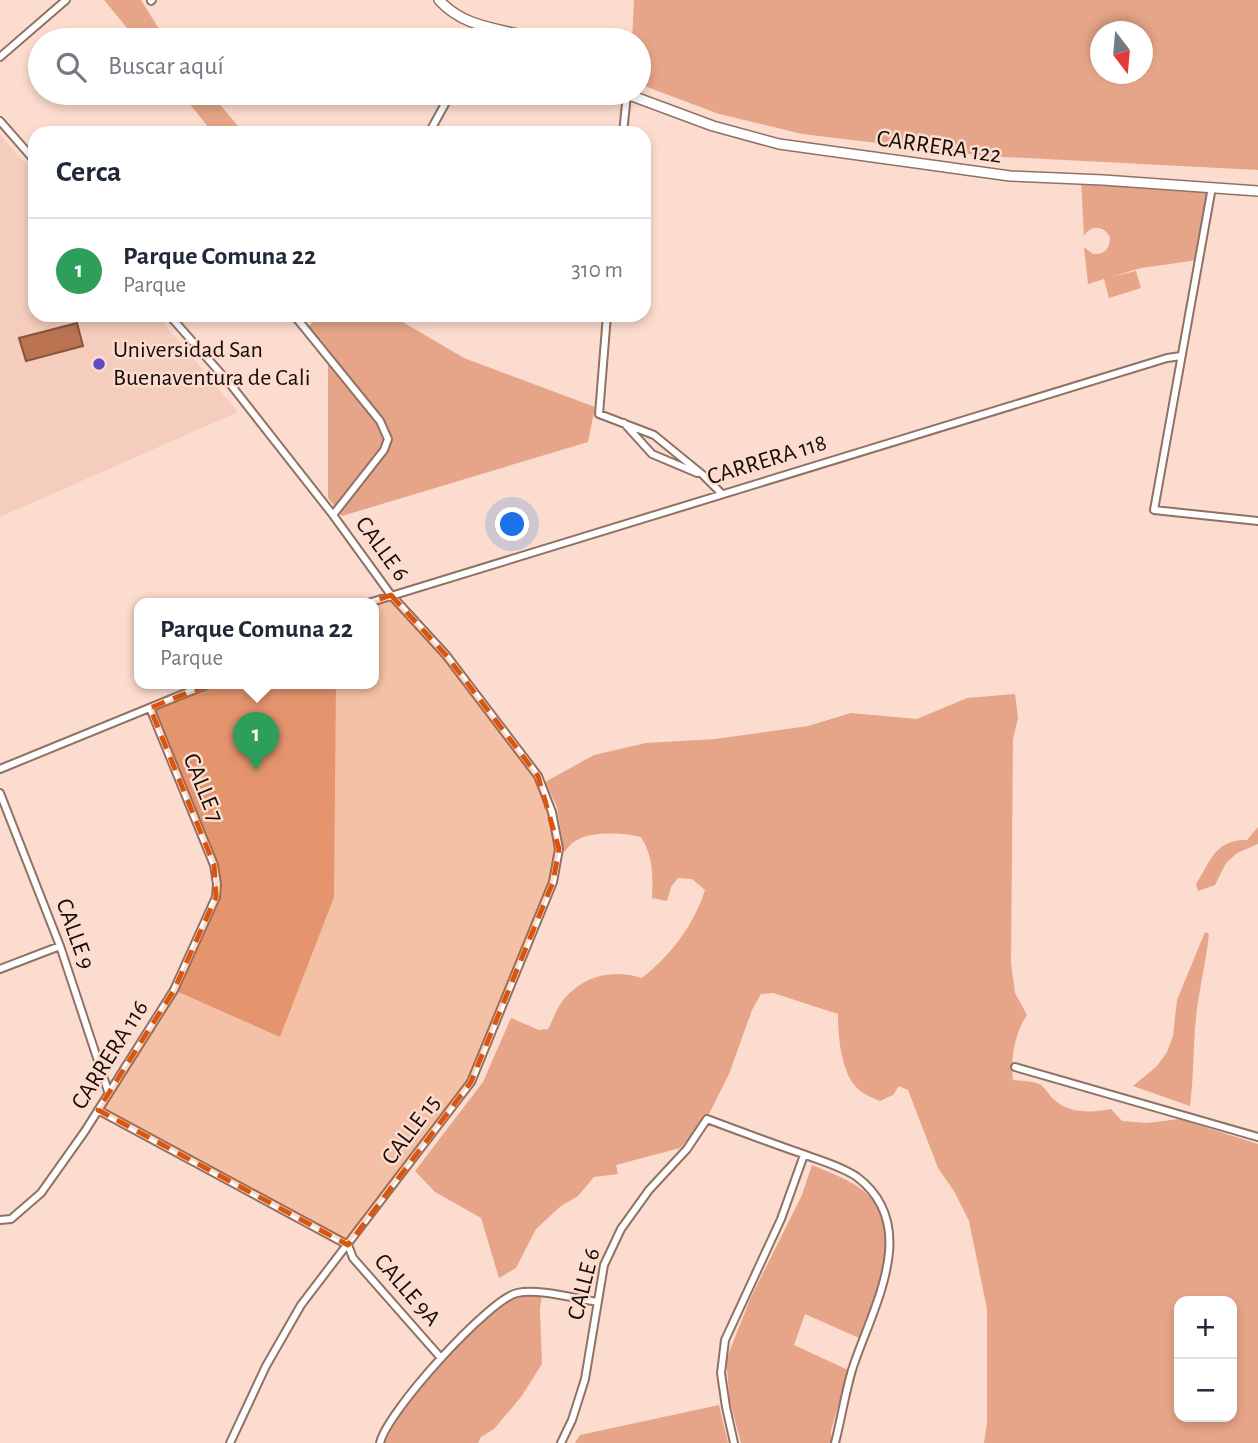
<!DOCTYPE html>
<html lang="es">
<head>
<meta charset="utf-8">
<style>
  :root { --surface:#fff; --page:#f2f2f3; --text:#1f2937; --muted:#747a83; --line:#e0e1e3; --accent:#5c4bc4 }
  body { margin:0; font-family:"Alegreya Sans",sans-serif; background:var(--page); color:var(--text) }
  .controls { position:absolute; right:21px; bottom:21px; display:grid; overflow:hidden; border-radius:14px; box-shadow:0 4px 10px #0003 }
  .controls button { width:63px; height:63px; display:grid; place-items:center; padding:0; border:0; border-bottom:2px solid var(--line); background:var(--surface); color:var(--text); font:35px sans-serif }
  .compass { position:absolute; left:1090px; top:21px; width:63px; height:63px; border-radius:50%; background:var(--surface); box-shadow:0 4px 10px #0003; rotate:164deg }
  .you { position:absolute; left:513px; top:525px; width:24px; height:24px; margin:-18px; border:5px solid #fff; border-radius:50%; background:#1a73e8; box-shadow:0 0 0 10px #1a73e833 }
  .badge { display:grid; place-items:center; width:46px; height:46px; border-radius:50%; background:var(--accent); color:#fff; font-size:23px; font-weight:700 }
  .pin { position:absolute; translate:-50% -58px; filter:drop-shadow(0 2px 4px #0008) }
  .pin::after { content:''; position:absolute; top:37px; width:24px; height:21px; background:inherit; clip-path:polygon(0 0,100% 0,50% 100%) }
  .popup { position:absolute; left:134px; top:598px; width:245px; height:91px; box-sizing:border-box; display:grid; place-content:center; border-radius:14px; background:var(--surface); filter:drop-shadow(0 2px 5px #0005); font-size:23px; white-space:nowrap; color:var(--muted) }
  .popup b { font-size:26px; color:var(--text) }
  .popup::after { content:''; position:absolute; left:50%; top:100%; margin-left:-14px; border:14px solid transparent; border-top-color:var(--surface) }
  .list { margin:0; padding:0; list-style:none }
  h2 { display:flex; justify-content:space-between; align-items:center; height:91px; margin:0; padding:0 28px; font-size:30px }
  h2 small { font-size:23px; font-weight:400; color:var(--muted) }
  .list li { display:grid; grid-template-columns:46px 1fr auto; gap:21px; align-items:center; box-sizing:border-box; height:105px; padding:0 28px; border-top:2px solid var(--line) }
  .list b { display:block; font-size:26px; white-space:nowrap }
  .list p { margin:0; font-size:23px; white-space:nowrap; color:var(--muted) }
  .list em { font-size:23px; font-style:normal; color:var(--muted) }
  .icon { flex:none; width:38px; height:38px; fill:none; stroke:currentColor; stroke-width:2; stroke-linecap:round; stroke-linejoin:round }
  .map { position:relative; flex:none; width:1258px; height:1443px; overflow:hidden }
  .search { position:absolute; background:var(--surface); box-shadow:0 4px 10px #0003; left:28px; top:28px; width:623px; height:77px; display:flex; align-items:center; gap:18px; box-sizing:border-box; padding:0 24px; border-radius:38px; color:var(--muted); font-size:26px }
  .panel { position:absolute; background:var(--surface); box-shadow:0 4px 10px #0003; left:28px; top:126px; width:623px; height:196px; border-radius:21px }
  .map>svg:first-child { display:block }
  .built { fill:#f4cdbc }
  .green { fill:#e6a588; fill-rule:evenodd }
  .water { fill:#bb7352; stroke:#89543c; stroke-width:2 }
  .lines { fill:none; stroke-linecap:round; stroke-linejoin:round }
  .street-casing { stroke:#8f7265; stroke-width:10 }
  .secondary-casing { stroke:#8f7265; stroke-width:12 }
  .street { stroke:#fff; stroke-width:6 }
  .secondary { stroke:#fff; stroke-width:9 }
  .marked { fill:#dd550c; fill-opacity:0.2; stroke:#dd550c; stroke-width:5; stroke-dasharray:14 9; stroke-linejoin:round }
  .poi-dot { fill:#5c4bc4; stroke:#fcdcce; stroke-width:2.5 }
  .labels { text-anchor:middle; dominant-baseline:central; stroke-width:5; stroke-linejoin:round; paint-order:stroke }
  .street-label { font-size:24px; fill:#150b07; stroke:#fcdcce }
  .poi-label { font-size:24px; fill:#150b07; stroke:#fcdcce; text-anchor:start }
</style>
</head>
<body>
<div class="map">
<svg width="1258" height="1443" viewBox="0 0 1258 1443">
  <rect width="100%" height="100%" fill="#fcdcce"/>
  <path class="built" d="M0,135L35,174V315H157L238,412L0,517Z"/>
  <path class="green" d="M104,0H141L166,40H137Z
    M634,0H1258V170L986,156L802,134L719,114L639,84V40H632ZM1100,32H1142V74H1100Z
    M181,93H210L244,133H213Z
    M1081,180L1212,187L1198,260L1141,268L1111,277L1136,271L1141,288L1109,298L1104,279L1088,284L1084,247L1093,254C1104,255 1110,249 1110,237C1103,225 1091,225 1084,236Z
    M307,315H396L401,321L464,358L595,407L588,442L342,516L328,498V358L305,330L313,322Z
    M208,684H336L334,897L280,1037L174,990L216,897V872L150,708Z
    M1015,694L1018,718L1013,739L1011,963L1015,993L1027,1015C1015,1032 1010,1060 1013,1080C1021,1081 1034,1081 1041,1085C1045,1088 1049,1094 1052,1098C1069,1114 1090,1113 1111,1109L1122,1121L1147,1123L1179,1119L1258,1144V1443H984L987,1423V1309L969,1221L954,1191L938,1168L908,1090L899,1086L893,1095L880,1101C873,1098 865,1095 859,1090C841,1074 838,1037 838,1014L773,993L761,994L752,1010L729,1074L710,1112L693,1135L680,1148L616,1165L618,1174L594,1177L578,1196L561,1206L536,1229L516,1268L499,1278L481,1218L435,1192L415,1171L483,1082L511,1018L539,1030L548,1029C553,1020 557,1007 564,999C585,975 612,969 642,978C670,956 694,925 705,890L692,879L678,878L671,887L667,901L652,898C653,875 653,856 641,837C624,833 593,831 577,840C572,842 568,848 564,852L557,807L545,782L594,755L646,743L715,739L808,726L851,713L917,719L967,698ZM1179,1301H1232V1417H1179Z
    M1258,827V844L1237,853L1226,863L1215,885L1198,891L1196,884C1211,861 1215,839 1247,840Z
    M1205,932L1209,934C1206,962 1199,989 1196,1017C1193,1047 1194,1076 1190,1106L1133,1086L1157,1066L1167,1052L1173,1036L1177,1000Z
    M812,1165C833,1174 858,1182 873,1200C906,1239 874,1298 859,1338L805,1314L794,1345L848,1370L831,1431V1443H741L730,1402L726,1360L751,1297L802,1195Z
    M516,1293L542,1294L540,1309L542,1364L521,1397L494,1429L481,1437L478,1443H380L382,1434L441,1358L502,1299Z
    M719,1405L728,1443H575L580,1435Z"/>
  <path class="water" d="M77,323L83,346L26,361L19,338Z"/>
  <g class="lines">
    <g class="street-casing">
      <path id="street" d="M151,1L152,0
        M480,40L487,27
        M0,57L66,0
        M0,121L35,161
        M429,133L451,93
        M623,133L627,94
        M1212,187L1154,510L1258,521
        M169,315L231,385L333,515L391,595L446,655L538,776L552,812L559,849L553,882L471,1082L301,1305L266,1366L230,1443
        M294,315L380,421L388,439L384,450L333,515
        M607,315L599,414L654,435L703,475L722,494
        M624,423L652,454L697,473
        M365,604L1167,358L1181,356
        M0,769L208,684
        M0,793L60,946L108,1091
        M0,969L60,946
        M1015,1067L1258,1137
        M98,1110L348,1245
        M0,1220L11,1219L41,1193L85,1131L174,990L216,897L217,884L214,865L150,708
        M348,1245L353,1258L441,1358
        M380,1443C386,1413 488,1300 517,1293C539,1288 576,1299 598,1302
        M561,1443L572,1420L585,1379L604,1265L621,1229L649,1190L687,1149L707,1119C739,1131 771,1143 803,1154C821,1161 841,1166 857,1177C923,1227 871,1310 852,1370C845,1394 841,1419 835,1443
        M734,1443L726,1407L721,1373L725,1340L781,1219L804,1155"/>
    </g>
    <g class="secondary-casing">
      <path id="secondary" d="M439,0C466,30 504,28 540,40
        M624,93L713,126L779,144L1010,176L1103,180L1258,191"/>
    </g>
    <use href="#street" class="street"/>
    <use href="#secondary" class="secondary"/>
  </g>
  <path class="marked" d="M391,595L446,655L538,776L559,849L553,882L471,1082L348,1245L98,1110L174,990L216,897L214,865L150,708L229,676L334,615Z"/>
  <circle class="poi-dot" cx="99" cy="364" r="7"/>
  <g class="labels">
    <g class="street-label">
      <text transform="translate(939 147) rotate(8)">CARRERA 122</text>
      <text transform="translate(767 460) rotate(-17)">CARRERA 118</text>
      <text transform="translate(382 549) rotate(54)">CALLE 6</text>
      <text transform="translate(203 788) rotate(68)">CALLE 7</text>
      <text transform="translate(75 934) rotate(70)">CALLE 9</text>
      <text transform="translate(110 1055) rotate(-58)">CARRERA 116</text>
      <text transform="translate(411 1130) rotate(-53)">CALLE 15</text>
      <text transform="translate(584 1284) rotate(-76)">CALLE 6</text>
      <text transform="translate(407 1290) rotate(49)">CALLE 9A</text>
    </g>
    <g class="poi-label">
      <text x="113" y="350">Universidad San<tspan x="113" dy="28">Buenaventura de Cali</tspan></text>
    </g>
  </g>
</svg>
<div class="controls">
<button>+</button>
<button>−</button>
</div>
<svg class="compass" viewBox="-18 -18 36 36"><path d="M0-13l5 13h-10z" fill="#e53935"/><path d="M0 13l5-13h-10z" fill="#747a83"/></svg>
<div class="you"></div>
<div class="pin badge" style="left:256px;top:770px;background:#2e9e5b">1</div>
<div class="popup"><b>Parque Comuna 22</b>Parque</div>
<div class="search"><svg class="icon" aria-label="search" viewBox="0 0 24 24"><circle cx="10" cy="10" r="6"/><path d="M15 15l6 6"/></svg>Buscar aquí</div>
<section class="panel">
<h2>Cerca<small></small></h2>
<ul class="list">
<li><span class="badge" style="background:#2e9e5b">1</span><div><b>Parque Comuna 22</b><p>Parque</p></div><em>310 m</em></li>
</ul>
</section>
</div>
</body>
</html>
